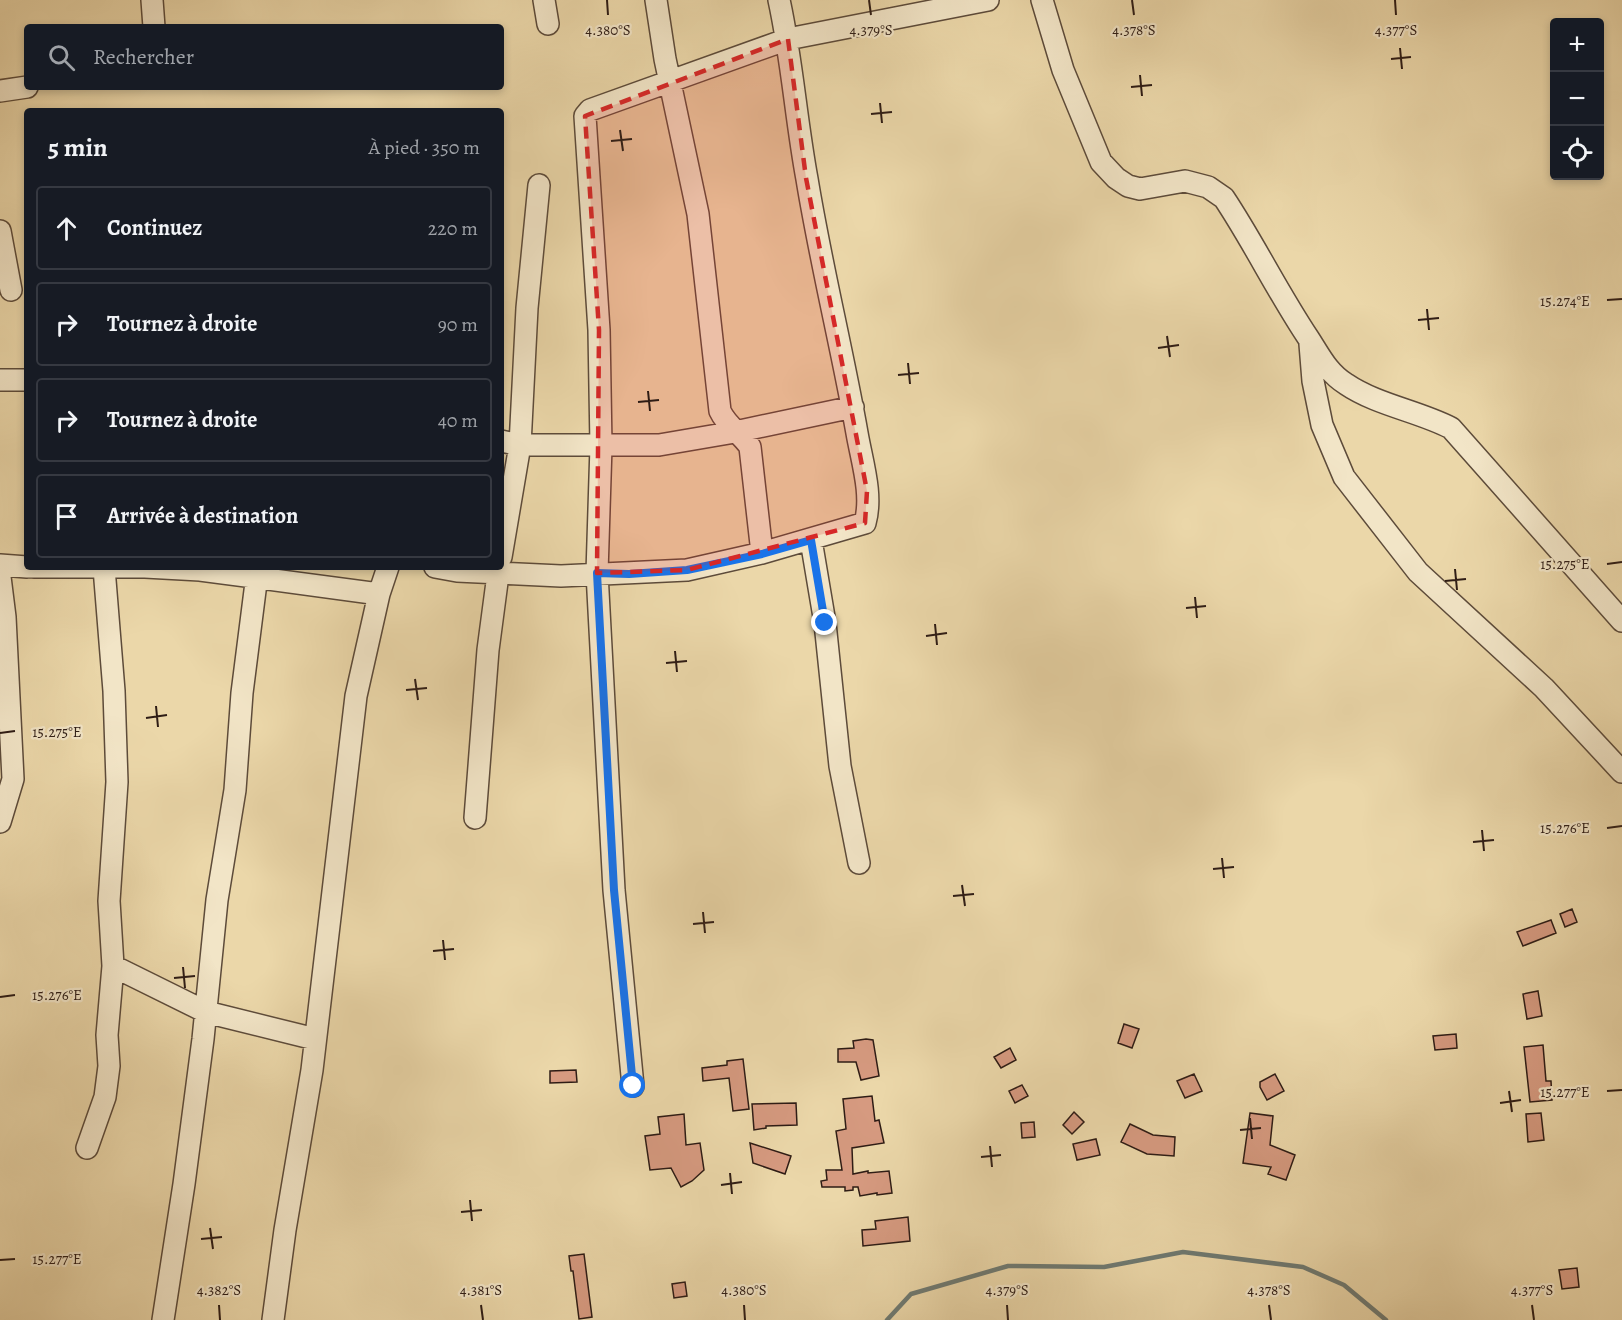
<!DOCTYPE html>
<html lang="fr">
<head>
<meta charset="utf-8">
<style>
  :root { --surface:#171b24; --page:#20242c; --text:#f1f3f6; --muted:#9ea1a6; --line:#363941 }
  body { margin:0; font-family:Alegreya,serif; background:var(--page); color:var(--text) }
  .controls { position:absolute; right:18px; top:18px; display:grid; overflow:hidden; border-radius:6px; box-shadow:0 3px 9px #0003 }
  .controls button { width:54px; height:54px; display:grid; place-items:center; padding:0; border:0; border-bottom:2px solid var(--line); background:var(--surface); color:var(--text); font:30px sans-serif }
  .stop { position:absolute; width:18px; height:18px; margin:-14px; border:4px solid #1a73e8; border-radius:50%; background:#fff }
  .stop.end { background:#1a73e8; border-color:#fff; box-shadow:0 2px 6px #0008 }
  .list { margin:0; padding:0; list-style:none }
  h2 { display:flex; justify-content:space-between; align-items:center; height:78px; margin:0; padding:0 24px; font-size:26px }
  h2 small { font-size:20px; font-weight:400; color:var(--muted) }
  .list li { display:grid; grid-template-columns:39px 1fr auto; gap:18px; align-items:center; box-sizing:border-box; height:84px; margin:0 12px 12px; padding:0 12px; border:2px solid var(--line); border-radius:6px }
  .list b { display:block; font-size:22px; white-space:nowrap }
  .list em { font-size:20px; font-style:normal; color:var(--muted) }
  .icon { flex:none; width:33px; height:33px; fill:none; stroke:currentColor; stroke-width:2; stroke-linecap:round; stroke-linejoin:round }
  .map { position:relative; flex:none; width:1622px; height:1320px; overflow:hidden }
  .search { position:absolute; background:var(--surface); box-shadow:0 3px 9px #0003; left:24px; top:24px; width:480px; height:66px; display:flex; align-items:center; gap:15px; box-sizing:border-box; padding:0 21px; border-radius:6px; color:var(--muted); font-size:22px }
  .panel { position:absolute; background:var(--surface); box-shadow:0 3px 9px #0003; left:24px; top:108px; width:480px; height:462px; border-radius:6px }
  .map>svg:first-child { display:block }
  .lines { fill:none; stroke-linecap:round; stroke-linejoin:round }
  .stream { stroke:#6f7a72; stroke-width:4.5 }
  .building { fill:#d69a80; stroke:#2e1c15; stroke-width:1.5 }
  .minor-casing { stroke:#5d4b3a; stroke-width:24 }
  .minor { stroke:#f2e5c7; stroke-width:21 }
  .route { stroke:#1a73e8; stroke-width:8 }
  .marked { fill:#d62828; fill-opacity:0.2; stroke:#d62828; stroke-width:4.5; stroke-dasharray:12 8; stroke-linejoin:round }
  .ticks { fill:none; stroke:#2e1c15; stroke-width:2 }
  .ticks-label { font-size:15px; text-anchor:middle; fill:#2e1c15; stroke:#f2e5c7; stroke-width:4.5; stroke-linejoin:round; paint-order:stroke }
</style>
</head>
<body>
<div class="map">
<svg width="1622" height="1320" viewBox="0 0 1622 1320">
  <rect width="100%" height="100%" fill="#ebd7a9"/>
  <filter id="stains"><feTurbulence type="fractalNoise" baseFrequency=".00333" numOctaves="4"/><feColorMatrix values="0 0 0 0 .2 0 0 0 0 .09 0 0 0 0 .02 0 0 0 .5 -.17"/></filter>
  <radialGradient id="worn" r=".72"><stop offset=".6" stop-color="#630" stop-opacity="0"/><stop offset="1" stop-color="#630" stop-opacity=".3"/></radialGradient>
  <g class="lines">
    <path class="stream" d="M887,1320L911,1294L1008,1266L1104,1267L1183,1252L1303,1267L1344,1285L1386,1320"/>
  </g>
  <path class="building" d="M1572,909L1577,922L1565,927L1560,914Z
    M1551,920L1556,933L1523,946L1517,932Z
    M1538,991L1542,1016L1527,1019L1523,994Z
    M1124,1024L1139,1029L1132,1048L1118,1043Z
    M1456,1034L1457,1048L1435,1050L1433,1036Z
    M866,1039L873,1040L879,1076L861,1080L856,1062H838V1049L854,1048L853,1041Z
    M1543,1045L1546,1081H1551L1552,1100L1530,1102L1524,1047Z
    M1010,1048L1016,1060L1001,1068L994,1057Z
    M743,1059L749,1109L733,1111L729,1078L703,1081L702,1068L727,1065V1061Z
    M576,1070L577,1082L550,1083V1071Z
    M1194,1074L1202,1091L1185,1098L1177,1081Z
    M1275,1074L1284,1091L1267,1100L1260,1087V1082Z
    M1022,1085L1028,1096L1015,1103L1009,1091Z
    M872,1096L875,1121L879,1120L884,1143L852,1148L853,1174L868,1171V1173L889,1171L892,1193L877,1195V1193L860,1196L858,1187H853V1190L845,1191V1187H822L821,1181L827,1180L826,1170H842L836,1131L846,1129L843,1099Z
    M796,1103L797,1125L766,1126V1128L754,1130L752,1104Z
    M1074,1112L1084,1122L1072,1134L1063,1125Z
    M1250,1113L1273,1116L1270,1145L1295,1155L1286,1180L1268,1174L1271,1167L1243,1163Z
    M1541,1113L1544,1140L1528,1142L1526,1114Z
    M684,1114L686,1145L700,1143L704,1170L692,1181L681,1187L671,1168L650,1170L645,1136L660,1134L658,1117Z
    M1034,1122L1035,1137L1022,1138L1021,1123Z
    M1130,1124L1153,1135L1175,1137L1174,1156L1147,1154L1121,1142Z
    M1096,1139L1100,1155L1077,1160L1073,1144Z
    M750,1143L791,1156L785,1174L753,1163Z
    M908,1217L910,1241L863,1246L862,1230L876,1229L875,1221Z
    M584,1254L592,1317L579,1319L573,1271H571L569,1256Z
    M1577,1268L1579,1287L1562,1289L1559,1270Z
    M685,1282L687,1296L674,1298L672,1284Z"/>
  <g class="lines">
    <g class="minor-casing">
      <path id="minor" d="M152,0L154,27
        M544,0L548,24
        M656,0L665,59L698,214L720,411C728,428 741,433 750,447L762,553
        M1042,0L1063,70L1101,162L1116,178L1128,186L1140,189L1185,181L1208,187L1224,198C1254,243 1278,293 1309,339C1320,356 1328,373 1346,384C1377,405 1418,411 1451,428L1622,621
        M0,91L27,87
        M0,231L11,290
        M1310,344L1313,381L1322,425L1344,477L1418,572L1544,688L1622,772
        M0,380H27
        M501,441L520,445H659L735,432L853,407
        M811,540L825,623L840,766L859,863
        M501,557L520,445L527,308L539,185
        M0,565L27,567
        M34,567H145L200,570L379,594
        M435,567L457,571L561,576L687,570L762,553L865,523C873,495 862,462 857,433C842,348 821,265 807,179C796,120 792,59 779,0
        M0,577L5,617L13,779L0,822
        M475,818L488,650L499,567
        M113,966L206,1012L315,1039
        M633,1086L614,890L597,573L601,446L599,330L585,116L590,110L788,39L988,0
        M87,1148L105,1097L109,1066L107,1035L113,966L109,901L117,782L114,691L104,568
        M163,1320L184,1184L203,1039L217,900L235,790L242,693L258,567
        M273,1320L285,1230L312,1070L356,696L379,594L388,567"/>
    </g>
    <use href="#minor" class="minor"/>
  </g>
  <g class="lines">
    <path class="route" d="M633,1086L614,890L597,573L629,574L687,570L762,554L811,540L825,623"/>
  </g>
  <path class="marked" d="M788,39L806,178L867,491L865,523L687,570L597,573L599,330L585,116Z"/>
  <path class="ticks" d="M607,0L608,15M869,0L871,15M1132,0L1134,15M1395,0L1396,15M1400,48L1402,69M1391,59L1411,57M1140,75L1142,96M1131,87L1152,85M880,103L882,123M871,114L892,112M620,130L623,151M611,141L632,139M1607,300L1622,299M1427,309L1429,330M1418,320L1439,318M1167,336L1170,357M1158,348L1179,345M908,363L910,384M898,375L919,373M648,391L650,411M638,402L659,400M1607,564L1622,562M1455,569L1457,590M1445,581L1466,579M1195,597L1197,618M1186,608L1206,606M935,624L937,645M926,636L947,633M675,651L677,672M666,663L687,661M415,679L418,700M406,690L427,688M156,706L158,727M146,718L167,715M0,733L15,731M1607,828L1622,826M1482,830L1484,851M1473,842L1494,840M1222,858L1224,878M1213,869L1234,867M962,885L965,906M953,896L974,894M703,912L705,933M693,924L714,922M443,940L445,960M433,951L454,949M183,967L185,988M174,978L195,976M0,997L15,995M1509,1091L1512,1112M1607,1091L1622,1090M1500,1103L1521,1100M1250,1118L1252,1139M1240,1130L1261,1128M990,1146L992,1167M981,1157L1001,1155M730,1173L732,1194M721,1185L742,1182M470,1200L472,1221M461,1212L482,1210M210,1228L213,1249M201,1239L222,1237M0,1260L15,1259M219,1305L220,1320M481,1305L483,1320M744,1305L745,1320M1007,1305L1008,1320M1269,1305L1271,1320M1532,1305L1534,1320"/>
  <g class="ticks-label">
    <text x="608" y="35">4.380°S</text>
    <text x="871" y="35">4.379°S</text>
    <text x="1134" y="35">4.378°S</text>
    <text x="1396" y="35">4.377°S</text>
    <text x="1565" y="306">15.274°E</text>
    <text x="1565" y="569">15.275°E</text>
    <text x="57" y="737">15.275°E</text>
    <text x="1565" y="833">15.276°E</text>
    <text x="57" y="1000">15.276°E</text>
    <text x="1565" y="1097">15.277°E</text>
    <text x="57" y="1264">15.277°E</text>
    <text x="219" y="1295">4.382°S</text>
    <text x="481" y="1295">4.381°S</text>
    <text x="744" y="1295">4.380°S</text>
    <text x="1007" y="1295">4.379°S</text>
    <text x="1269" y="1295">4.378°S</text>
    <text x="1532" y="1295">4.377°S</text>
  </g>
  <rect width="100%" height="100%" filter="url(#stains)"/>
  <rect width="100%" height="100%" fill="url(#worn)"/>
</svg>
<div class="controls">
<button>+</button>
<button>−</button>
<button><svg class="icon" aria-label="locate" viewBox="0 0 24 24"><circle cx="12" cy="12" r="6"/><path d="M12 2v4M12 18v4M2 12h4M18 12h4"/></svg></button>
</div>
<div class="stop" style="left:633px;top:1086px"></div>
<div class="stop end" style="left:825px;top:623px"></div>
<div class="search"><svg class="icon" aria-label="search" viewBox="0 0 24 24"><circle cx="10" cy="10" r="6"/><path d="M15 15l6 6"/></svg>Rechercher</div>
<section class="panel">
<h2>5 min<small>À pied · 350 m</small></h2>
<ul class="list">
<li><svg class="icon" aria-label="ahead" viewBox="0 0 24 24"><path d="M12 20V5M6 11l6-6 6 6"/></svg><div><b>Continuez</b></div><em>220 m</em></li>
<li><svg class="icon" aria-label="right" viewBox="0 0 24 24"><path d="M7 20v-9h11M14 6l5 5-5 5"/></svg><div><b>Tournez à droite</b></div><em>90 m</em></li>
<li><svg class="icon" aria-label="right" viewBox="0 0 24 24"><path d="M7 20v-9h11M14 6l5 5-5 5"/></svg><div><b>Tournez à droite</b></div><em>40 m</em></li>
<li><svg class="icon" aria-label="arrive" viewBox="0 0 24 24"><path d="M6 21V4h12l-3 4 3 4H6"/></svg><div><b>Arrivée à destination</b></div></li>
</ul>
</section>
</div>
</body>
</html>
